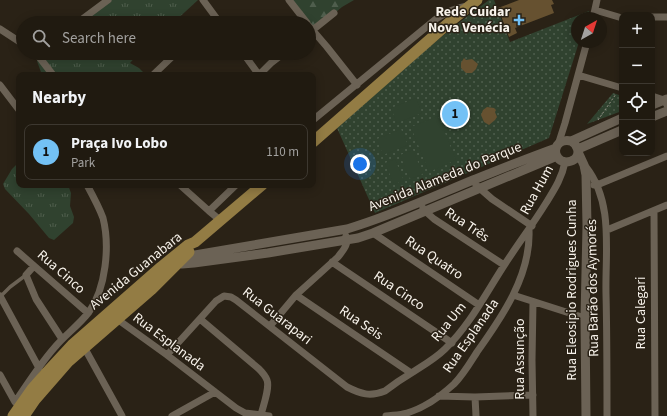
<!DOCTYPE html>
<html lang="en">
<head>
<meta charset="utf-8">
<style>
  :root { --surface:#201a10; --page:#282319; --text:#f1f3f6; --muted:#a2a19f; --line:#3d3830; --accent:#73c1f5 }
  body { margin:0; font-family:"Source Sans 3",sans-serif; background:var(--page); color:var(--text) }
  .controls { position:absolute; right:12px; top:12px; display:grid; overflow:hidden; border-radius:8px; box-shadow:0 2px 10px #0003 }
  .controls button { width:36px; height:36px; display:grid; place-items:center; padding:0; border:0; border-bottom:1px solid var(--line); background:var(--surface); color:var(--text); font:20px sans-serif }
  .compass { position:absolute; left:571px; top:12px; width:36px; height:36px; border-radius:50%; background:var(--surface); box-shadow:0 2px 10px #0003; rotate:39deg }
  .you { position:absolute; left:360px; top:164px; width:14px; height:14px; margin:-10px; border:3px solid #fff; border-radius:50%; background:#1a73e8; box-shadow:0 0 0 6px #1a73e833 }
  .badge { display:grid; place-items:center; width:26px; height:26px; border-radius:50%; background:var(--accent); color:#111; font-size:13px; font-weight:700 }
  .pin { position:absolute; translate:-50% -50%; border:2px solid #fff; box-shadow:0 1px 4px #0006 }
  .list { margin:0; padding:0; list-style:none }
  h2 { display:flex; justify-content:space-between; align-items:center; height:52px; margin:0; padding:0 16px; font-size:17px }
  h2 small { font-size:13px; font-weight:400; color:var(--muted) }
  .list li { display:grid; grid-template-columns:26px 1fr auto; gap:12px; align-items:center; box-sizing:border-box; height:56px; margin:0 8px 8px; padding:0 8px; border:1px solid var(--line); border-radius:8px }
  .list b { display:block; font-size:15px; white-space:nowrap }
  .list p { margin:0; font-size:13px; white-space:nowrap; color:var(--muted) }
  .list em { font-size:13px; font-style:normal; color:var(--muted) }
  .icon { flex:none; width:22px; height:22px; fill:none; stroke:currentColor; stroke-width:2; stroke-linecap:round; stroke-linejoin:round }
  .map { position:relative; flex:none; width:667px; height:416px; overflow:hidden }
  .search { position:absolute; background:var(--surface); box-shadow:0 2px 10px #0003; left:16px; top:16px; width:300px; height:44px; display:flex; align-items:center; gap:10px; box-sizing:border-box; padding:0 14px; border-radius:22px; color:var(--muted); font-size:15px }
  .panel { position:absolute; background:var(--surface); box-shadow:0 2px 10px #0003; left:16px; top:72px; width:300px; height:116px; border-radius:8px }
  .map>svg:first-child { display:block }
  .grass { fill:url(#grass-tufts) }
  .forest { fill:url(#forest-firs) }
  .park { fill:url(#park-dots) }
  .pitch { fill:#30422f }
  .building { fill:#665130 }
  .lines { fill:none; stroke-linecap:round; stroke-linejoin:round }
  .path { stroke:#9a948a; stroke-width:1; stroke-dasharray:2 2; stroke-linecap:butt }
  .lane { stroke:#6b6255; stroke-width:3.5 }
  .street { stroke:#6b6255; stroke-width:7 }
  .secondary { stroke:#6b6255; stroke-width:9 }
  .primary { stroke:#937c44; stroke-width:11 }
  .poi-dot { fill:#73c1f5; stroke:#2a2216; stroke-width:1.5 }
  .labels { text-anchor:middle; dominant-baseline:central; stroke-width:3; stroke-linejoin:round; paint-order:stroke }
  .poi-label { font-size:14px; font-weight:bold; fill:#f8f3eb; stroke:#2a2216; text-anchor:end }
  .street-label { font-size:14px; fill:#f8f3eb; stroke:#2a2216 }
</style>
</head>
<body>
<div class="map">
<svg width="667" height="416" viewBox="0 0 667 416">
  <defs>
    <pattern id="grass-tufts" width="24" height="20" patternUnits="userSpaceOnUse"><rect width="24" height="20" fill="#30422f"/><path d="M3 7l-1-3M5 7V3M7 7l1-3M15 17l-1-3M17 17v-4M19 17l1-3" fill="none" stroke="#4f5e4d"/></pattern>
    <pattern id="forest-firs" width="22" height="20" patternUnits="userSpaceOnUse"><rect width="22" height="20" fill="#30422f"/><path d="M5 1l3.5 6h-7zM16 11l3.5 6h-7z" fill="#4f5e4d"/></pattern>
    <pattern id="park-dots" width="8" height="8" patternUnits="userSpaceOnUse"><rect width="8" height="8" fill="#30422f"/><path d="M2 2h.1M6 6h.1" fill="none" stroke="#4f5e4d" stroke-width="1.8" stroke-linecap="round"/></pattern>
  </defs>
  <rect width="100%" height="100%" fill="#2a2216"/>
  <path class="grass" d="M107,0H198L173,23H75Z
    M39,53H139L130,63L139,68L146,75H42L37,61Z
    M19,162V185H68L71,193L70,206L74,217L73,223L54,240L49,238L29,214L5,189L3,184L12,169Z"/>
  <path class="forest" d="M291,0H354L342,7L317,28L312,26Z"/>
  <path class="park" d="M489,0H494L510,42L589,11L587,18H577V42H579L549,138L375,213L337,128C387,84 435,39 489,0Z
    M613,93L622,96V111L587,124Z"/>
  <path class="pitch" d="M416,98L422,113L397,123L391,108Z
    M438,116L456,160L429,172L411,127Z
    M401,129L408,145L383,155L377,139Z
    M413,150L423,174L410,179L400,155Z
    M395,159L404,181L394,184L385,163Z"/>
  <path class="building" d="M519,0H552L554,4L551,5L554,13L515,28L517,33L509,37L498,8Z
    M464,58L466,60L472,59L478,64L476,69L472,73H466L461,68V63Z
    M487,107L494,108L496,110L495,112L497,117L495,120L489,125L484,122L481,115L483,110Z"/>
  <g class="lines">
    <path class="path" d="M598,120L616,94"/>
    <path class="lane" d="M0,297L10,287L26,275"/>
    <path class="street" d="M203,0L220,23
      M289,0L307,23
      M595,10L622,18
      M652,17H667
      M593,18L597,0
      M77,23L108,0
      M309,26L327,47L357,85
      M0,29L23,44
      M309,33L334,13
      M36,53L53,75
      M243,53L259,75
      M153,75L176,53
      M259,75L271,63L284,53
      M578,75L622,88
      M0,85L19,110
      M652,96L664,100L667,105
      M313,120L436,19C446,12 455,8 467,6
      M558,145L565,123L587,42
      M586,167C614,203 605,251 606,294C607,334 607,375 607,416
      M180,185L209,211
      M476,185L492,199L532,226
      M594,185H597L667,156
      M423,208L425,211L434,219L504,265
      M654,211L655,416
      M220,220L209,211L236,185
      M607,230L667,205
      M373,233L479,305
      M17,251L88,313
      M332,262L452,343
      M34,266L26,275L36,299L62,339
      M296,295L411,373
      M513,295L585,318
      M0,296L39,368
      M117,319L167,355L236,408L245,413L269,416
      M200,319L259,369C262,372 265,375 267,380C270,388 263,406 261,415
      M270,326L296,295L338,257C343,250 349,245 346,236
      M84,347L122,416
      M167,355L216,301L224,296L231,297L236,300L347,387C361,394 370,397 385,391C394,384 403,378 413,372C424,365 436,358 445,349C470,325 486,293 505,264C518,244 533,224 546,203C554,190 562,178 565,162
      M0,375L15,402
      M439,396L475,397L533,395
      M475,397L476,416
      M21,408L15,402C28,383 40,364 55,347C65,335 79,325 89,312C106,288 110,246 103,218C99,207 93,196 87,185
      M172,416L215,392
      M386,416C393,415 400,415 407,413C424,408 441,396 454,384C463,375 470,363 477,352C502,317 531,275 529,230
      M533,416L532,360L533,302"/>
    <path class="secondary" d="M652,105L667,99
      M652,117L667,111
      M571,141C577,144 581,153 575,159C572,161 569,162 566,162C550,160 553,137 571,141L622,118
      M578,149L622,130
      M578,152L584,165L586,175L587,226L585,318L586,416
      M182,252L187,255H195L347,229C391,216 432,197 473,180C501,169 528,158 556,148
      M174,261L182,264L194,263L268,253L358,238L373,233L557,156"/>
    <path class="primary" d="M313,142L452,20L477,0
      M13,416L32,389L47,372L72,345L161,267L188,245L195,242L262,185
      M24,416L35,400L69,361L152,289L189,252"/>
  </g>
  <path class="poi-dot" d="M517 14h4v4h4v4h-4v4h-4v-4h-4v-4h4z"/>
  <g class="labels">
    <g class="poi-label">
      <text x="510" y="12">Rede Cuidar<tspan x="510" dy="16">Nova Venécia</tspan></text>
    </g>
    <g class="street-label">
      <text transform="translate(445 177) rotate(-22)">Avenida Alameda do Parque</text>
      <text transform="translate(537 190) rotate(-61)">Rua Hum</text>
      <text transform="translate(467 225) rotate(34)">Rua Três</text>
      <text transform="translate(434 258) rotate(34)">Rua Quatro</text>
      <text transform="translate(136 271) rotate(-39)">Avenida Guanabara</text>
      <text transform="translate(61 272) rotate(41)">Rua Cinco</text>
      <text transform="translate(593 288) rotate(-91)">Rua Barão dos Aymorés</text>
      <text transform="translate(572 290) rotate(-90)">Rua Eleosipio Rodrigues Cunha</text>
      <text transform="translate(399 291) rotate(34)">Rua Cinco</text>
      <text transform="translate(641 313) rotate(-90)">Rua Calegari</text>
      <text transform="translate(277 316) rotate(38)">Rua Guarapari</text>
      <text transform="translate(449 322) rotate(-51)">Rua Um</text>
      <text transform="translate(361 323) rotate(34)">Rua Seis</text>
      <text transform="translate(471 336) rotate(-55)">Rua Esplanada</text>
      <text transform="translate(169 342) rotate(37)">Rua Esplanada</text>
      <text transform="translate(520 359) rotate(-90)">Rua Assunção</text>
    </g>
  </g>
</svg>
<div class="controls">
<button>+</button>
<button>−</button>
<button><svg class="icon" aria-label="locate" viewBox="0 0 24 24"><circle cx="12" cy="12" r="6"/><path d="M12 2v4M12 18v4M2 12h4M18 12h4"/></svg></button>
<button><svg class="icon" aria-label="layers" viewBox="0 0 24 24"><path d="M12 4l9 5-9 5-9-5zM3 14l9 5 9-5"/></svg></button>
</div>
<svg class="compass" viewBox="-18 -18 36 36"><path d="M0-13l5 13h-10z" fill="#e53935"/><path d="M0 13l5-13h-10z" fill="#a2a19f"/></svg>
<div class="you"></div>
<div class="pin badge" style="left:455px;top:114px">1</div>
<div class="search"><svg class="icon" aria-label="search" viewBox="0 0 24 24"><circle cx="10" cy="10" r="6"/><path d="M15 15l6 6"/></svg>Search here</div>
<section class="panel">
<h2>Nearby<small></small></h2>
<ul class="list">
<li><span class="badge">1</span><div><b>Praça Ivo Lobo</b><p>Park</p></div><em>110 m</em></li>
</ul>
</section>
</div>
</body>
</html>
